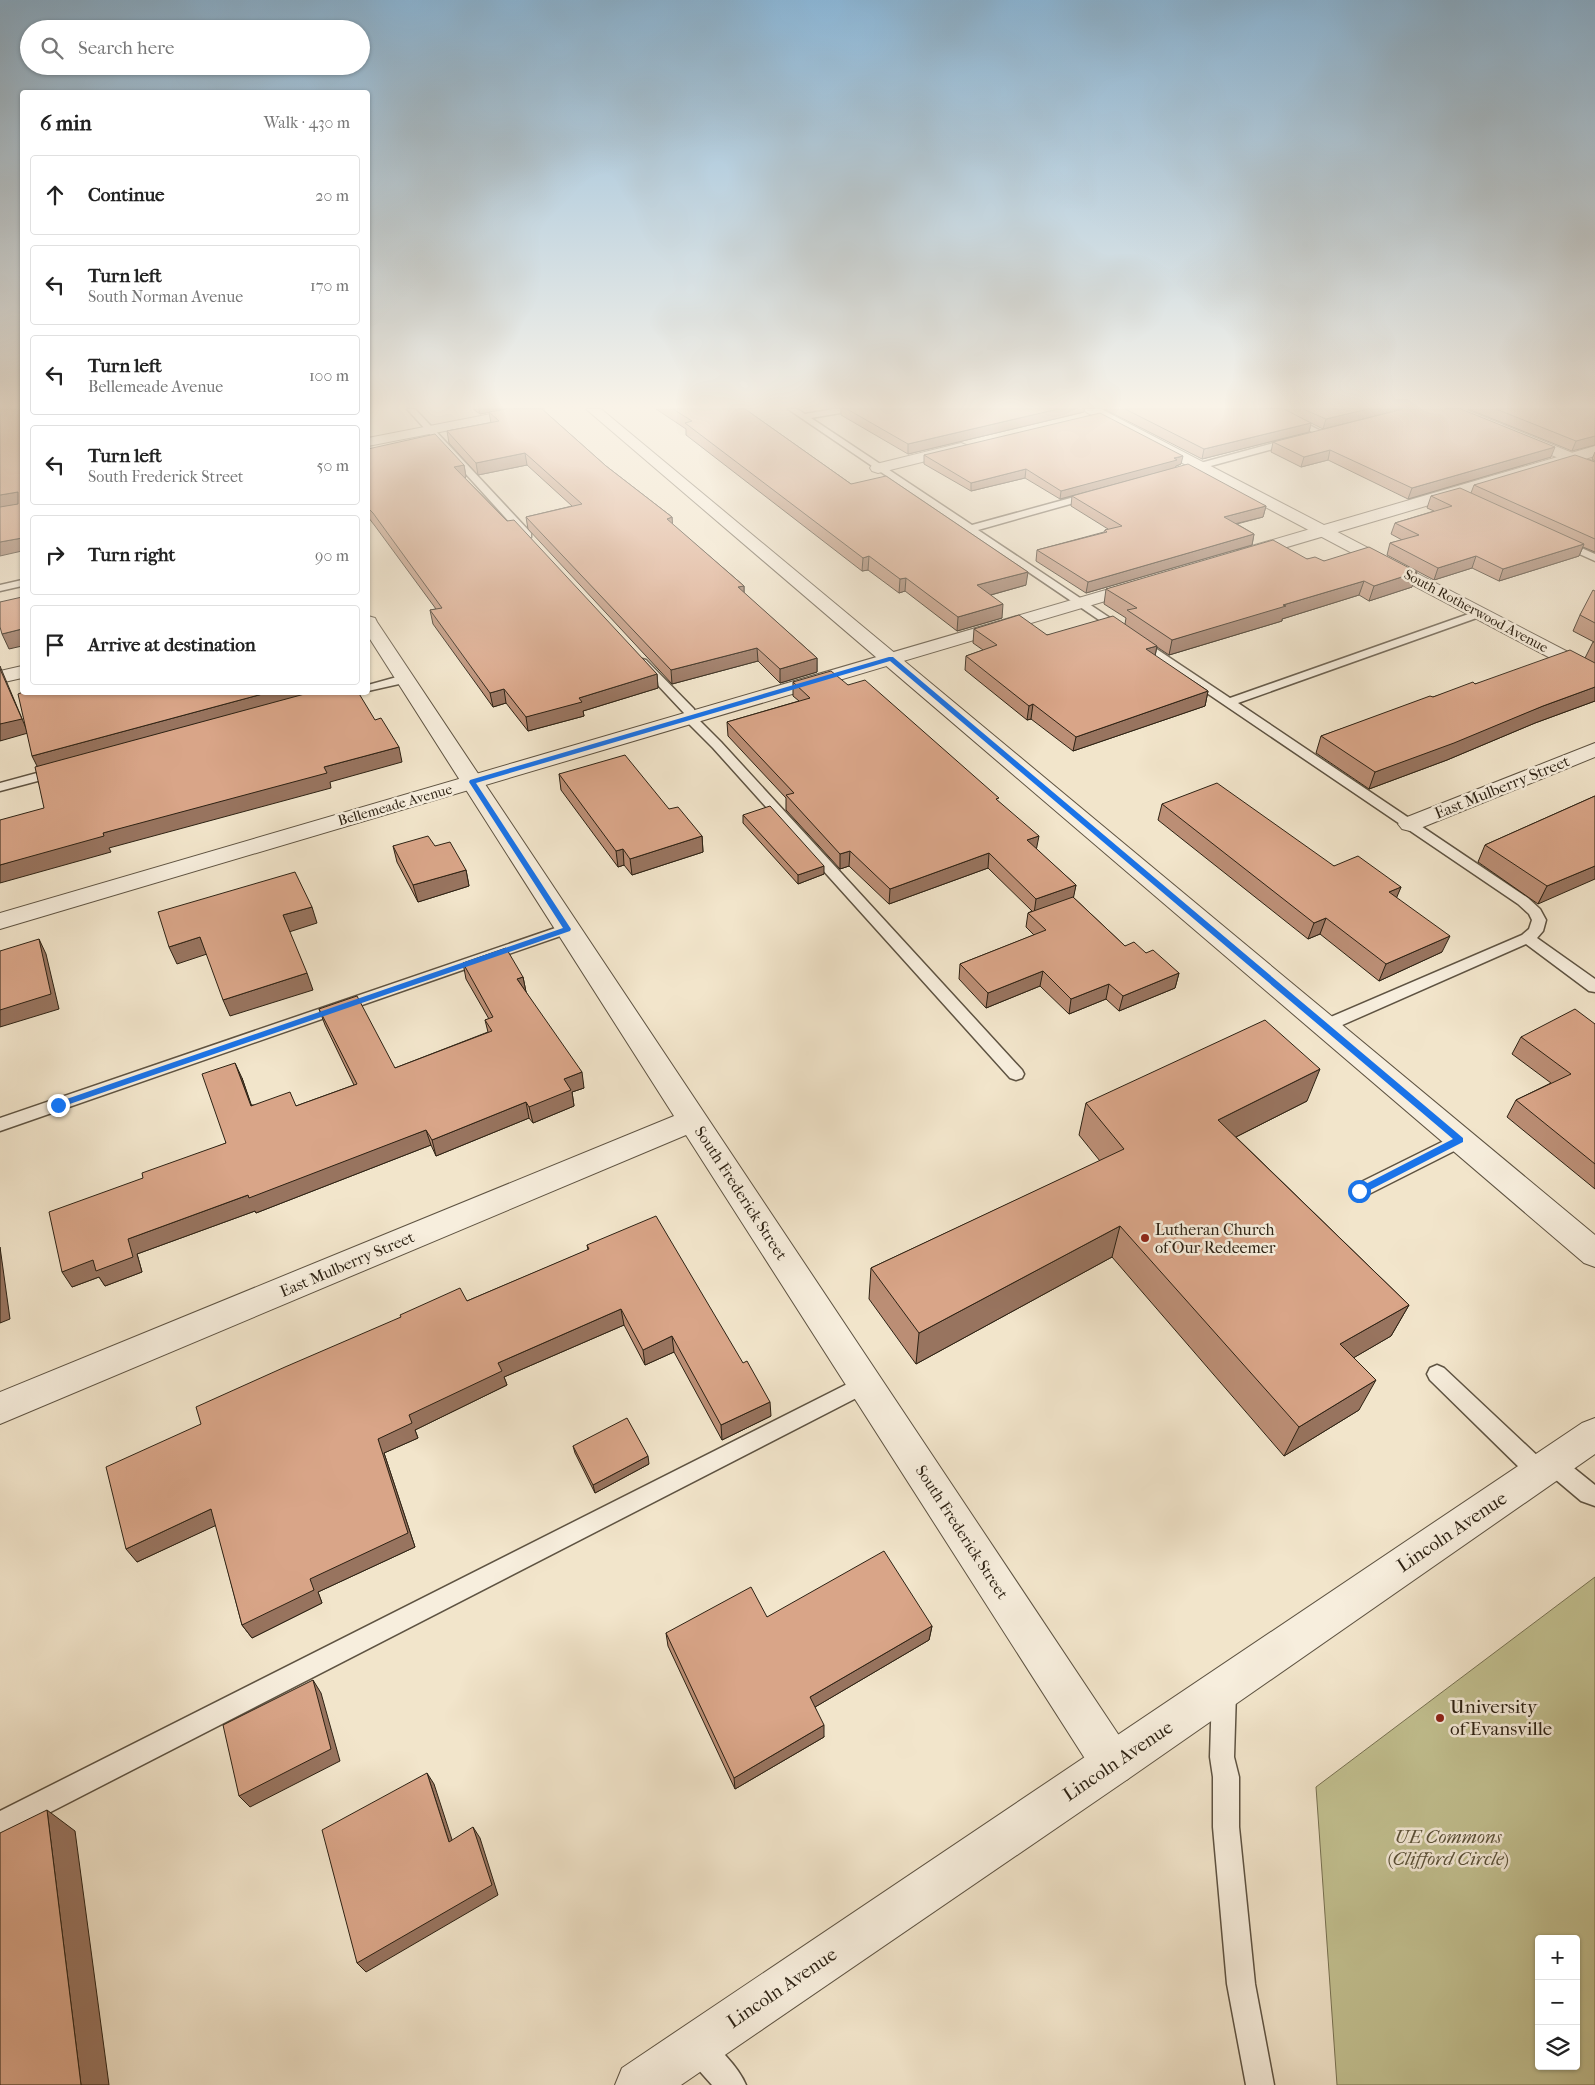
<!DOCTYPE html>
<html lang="en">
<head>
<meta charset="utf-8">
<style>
  :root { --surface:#fff; --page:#f6f6f6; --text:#222; --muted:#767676; --line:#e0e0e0 }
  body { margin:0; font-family:"IM FELL French Canon",serif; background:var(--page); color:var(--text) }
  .controls { position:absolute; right:15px; bottom:15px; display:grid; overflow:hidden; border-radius:5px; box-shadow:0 1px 4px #0004 }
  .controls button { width:45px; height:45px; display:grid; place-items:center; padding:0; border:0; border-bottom:1px solid var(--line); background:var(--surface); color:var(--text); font:25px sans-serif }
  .stop { position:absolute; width:15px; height:15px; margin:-11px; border:4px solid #1a73e8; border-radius:50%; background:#fff }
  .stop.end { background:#1a73e8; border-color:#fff; box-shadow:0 1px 5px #0008 }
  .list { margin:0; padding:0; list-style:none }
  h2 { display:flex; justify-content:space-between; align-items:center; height:65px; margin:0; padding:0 20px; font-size:21px }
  h2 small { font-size:16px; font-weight:400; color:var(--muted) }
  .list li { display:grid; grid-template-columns:32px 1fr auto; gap:15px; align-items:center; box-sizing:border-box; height:80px; margin:0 10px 10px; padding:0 10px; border:1px solid var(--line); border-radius:5px }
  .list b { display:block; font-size:19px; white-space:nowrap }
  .list p { margin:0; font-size:16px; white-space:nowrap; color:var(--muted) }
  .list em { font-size:16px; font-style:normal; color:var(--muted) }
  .icon { flex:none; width:28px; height:28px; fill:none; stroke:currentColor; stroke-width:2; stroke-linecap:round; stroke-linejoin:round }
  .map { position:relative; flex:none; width:1595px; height:2085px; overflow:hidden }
  .search { position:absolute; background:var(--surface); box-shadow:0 1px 4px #0004; left:20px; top:20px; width:350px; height:55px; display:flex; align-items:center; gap:12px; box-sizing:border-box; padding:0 18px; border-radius:28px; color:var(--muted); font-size:19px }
  .panel { position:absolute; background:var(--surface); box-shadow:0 1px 4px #0004; left:20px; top:90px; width:350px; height:605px; border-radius:5px }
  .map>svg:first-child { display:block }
  .green { fill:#c3c292; stroke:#787253; fill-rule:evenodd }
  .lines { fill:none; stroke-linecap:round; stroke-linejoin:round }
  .service-casing { stroke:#5e5342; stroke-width:3 }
  .minor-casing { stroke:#5e5342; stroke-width:2 }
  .tertiary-casing { stroke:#5e5342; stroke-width:2 }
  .service { fill:#f7eedd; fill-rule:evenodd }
  .minor { fill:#f7eedd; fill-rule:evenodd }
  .tertiary { fill:#f7eedd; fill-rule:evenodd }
  .wall { fill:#bb8e75; stroke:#2d2214 }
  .shaded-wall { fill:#98745f; stroke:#2d2214 }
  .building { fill:#d9a588; stroke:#2d2214 }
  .route { fill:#1a73e8 }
  .poi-dot { fill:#8f2418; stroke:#f7eedd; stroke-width:2 }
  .labels { text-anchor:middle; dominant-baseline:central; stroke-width:5; stroke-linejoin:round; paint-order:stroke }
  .far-street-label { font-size:14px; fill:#2d2214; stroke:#f7eedd }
  .street-label { font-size:16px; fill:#2d2214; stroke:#f7eedd }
  .poi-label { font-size:16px; fill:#2d2214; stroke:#f7eedd; text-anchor:start }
  .near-street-label { font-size:19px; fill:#2d2214; stroke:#f7eedd }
  .near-poi-label { font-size:19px; fill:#2d2214; stroke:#f7eedd; text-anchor:start }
  .near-park-label { font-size:19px; font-style:italic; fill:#5a523a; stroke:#f7eedd }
</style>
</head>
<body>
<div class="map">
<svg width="1595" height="2085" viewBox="0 0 1595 2085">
  <rect width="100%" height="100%" fill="#f2e5cb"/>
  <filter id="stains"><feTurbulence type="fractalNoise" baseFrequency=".004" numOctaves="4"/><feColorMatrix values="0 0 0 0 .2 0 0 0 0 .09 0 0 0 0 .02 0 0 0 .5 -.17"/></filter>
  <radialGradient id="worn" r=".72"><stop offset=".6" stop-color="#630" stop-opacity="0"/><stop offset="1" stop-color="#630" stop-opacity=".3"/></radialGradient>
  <path class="green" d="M1595,1577V2085H1337L1316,1787ZM1539,1939H1576V2066H1539Z"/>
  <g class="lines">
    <g class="service-casing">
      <path id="service" d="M407,409H415L531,533V537H523Z
        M788,409H797L805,414L834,409H850L846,412L811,418L972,525L1089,493H1095V497L978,530L1230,698L1477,611H1485L1487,613L1485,615L1238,703L1528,898L1540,909L1546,920L1543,931L1537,938L1595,979V992L1589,991L1526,944L1331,1030L1325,1032L1319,1030L1317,1026L1319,1022L1522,935L1529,929L1532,920L1529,914L1518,904Z
        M1267,409H1277L1325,433L1324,435H1318Z
        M1292,438L1295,439V443L1185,473L1180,470L1182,468Z
        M1561,539L1595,554V561L1557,544L1556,542Z
        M22,580V586L0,591V585Z
        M642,659L646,660L694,709L696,717L721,742L1022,1070L1024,1074L1022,1078L1016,1080L1010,1078L713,748L686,721L684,713L638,664L636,662Z
        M404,675L408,676L410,679L408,682L368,691V685Z
        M59,767L65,771L64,774L0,791V783Z
        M567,924L572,926L574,929L572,932L0,1131V1118Z
        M1460,1133L1466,1135L1469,1140L1466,1145L1365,1196L1359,1198L1353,1196L1350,1191L1353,1186Z
        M1437,1365L1444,1368L1542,1460L1543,1456L1551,1453L1559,1456L1595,1485V1506L1581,1501L1549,1474L1547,1479L1539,1482L1531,1479L1430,1380L1427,1374L1430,1368Z
        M865,1375L872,1378L875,1384L872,1390L0,1838V1811Z
        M1224,1680L1233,1683L1236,1692L1234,1757L1239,1777V1827L1255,1984L1274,2085H1246L1227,1984L1213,1827V1777L1210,1757L1212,1692L1215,1683Z
        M698,2034C715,2041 739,2068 746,2085H712L688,2058L684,2048L688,2038Z"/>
    </g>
    <g class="minor-casing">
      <path id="minor" d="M516,409H544L542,412L537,413L368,446V438Z
        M586,409H601L1595,1235V1267L1584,1263Z
        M1084,409H1101L1595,666V680L1588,678L1086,412Z
        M1445,409H1464L1595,462V473L1447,412Z
        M961,443L966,445L969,448L966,451L878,473L872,471L870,468L872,465Z
        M368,616L375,618L377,622L1128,1749L1134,1764L1128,1779L1113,1785L1098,1779L686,1135L0,1424V1392L674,1116L368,636Z
        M22,666V678L0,683V671Z
        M1595,743V757L1418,829L1410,831L1402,829L1398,824L1402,819Z"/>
    </g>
    <g class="tertiary-casing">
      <path id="tertiary" d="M1595,446V456L1250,558L1244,559L1238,558L1235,554L1238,550Z
        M1140,580L1146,581L1149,585L1146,589L0,929V913Z
        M1595,1418V1454L1128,1779L681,2085H615L622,2068L1582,1423Z"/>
    </g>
    <use href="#service" class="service"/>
    <use href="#minor" class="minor"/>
    <use href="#tertiary" class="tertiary"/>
  </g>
  <path class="wall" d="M473,409H542L606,466L672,517V524L744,586V593L817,658V672L780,683L758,661L672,684L528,529L526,517L572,506L527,465L478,475L449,443L447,431L491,423L489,412L480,414Z
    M656,409H745L851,484L1026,585L991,595L1002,618L957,631L905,591L899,593L868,570L862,571L686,435V429Z
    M841,409H1084V412L908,454L841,415Z
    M1104,409H1403L1323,429L1311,423L1309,432L1202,459Z
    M1468,409H1595L1572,451Z
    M1273,442L1551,457L1408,499L1328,460L1301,467L1271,452Z
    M368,449L464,465L466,477L465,478L657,674L658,688L583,711L584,716L528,731L506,703L493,707L433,624L430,610L436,609L375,526L368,517Z
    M1595,452V461L1592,459Z
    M924,455L1181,464L1176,466L1175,467L1266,506L1263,517L1237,524L1254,534L1252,545L1086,593L1036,561L1037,550L1104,532L1105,530L1108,529L1071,506L1072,496L1060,499L1025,478L971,491L924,464Z
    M1595,462V552L1583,547L1579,556L1499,581L1472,568L1434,580L1387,555L1390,543L1402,540L1391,534L1395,523L1434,511L1427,508L1431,496L1471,493L1474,485Z
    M1307,559L1324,561L1412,587L1369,601L1359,595L1282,619V621L1169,655L1157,647L1155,656L1208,691L1205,706L1073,751L1031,719L1027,720L965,670L966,656L983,650L973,643L974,629L1047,635L1125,624L1126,618L1104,604L1106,589Z
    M1595,591V701L1535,723L1447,760L1369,789L1316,753L1321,736L1433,697L1475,684L1585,658L1593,642H1594L1573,631L1580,615Z
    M793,682L848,685L998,801L1036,849L1076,885L1073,897L1125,946L1146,953L1179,973L1175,988L1119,1011L1106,999L1069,1014L1040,986L986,1008L959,979L960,964L1034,935L1026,927L1028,913L1032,911L988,868L889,904L849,866L840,869L786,810V798L728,736L727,722L799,701L793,696Z
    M559,774L669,809L702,836L703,852L632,875L624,865L618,867L561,790Z
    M1595,796L1538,904L1478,862L1485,845Z
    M1162,804L1334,866L1401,887L1396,897L1442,952L1379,981L1320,934L1308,939L1158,820Z
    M743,815L824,874L798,884L743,823Z
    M393,846H435L466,870L469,886L418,902L397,862Z
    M463,963L523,977L526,992L584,1088L572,1092L574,1106L533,1123L529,1118L436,1156L431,1145L256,1213L255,1211L137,1254L142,1272L105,1286L99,1277L72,1287L143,1178L226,1143L242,1078L251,1105L296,1106L354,1085L325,1025L319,1009L395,1068L488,1032L485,1020L489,1019L466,979Z
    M1595,1024V1189L1507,1117L1516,1100L1551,1083L1512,1054L1521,1037Z
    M1307,1101L1236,1137L1409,1305L1391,1336L1353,1358L1359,1410L1284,1456L1112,1257L916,1364L869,1299L871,1268L1100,1161L1079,1135L1086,1103Z
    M587,1245L771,1416L722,1440L674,1352L645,1365L624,1325L504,1377L507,1385L415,1430L418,1438L384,1453L415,1547L318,1592L322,1603L252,1638L242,1625L216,1525L137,1562L201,1424L467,1301L588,1250Z
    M573,1446L649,1464L595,1493L575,1453Z
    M767,1617L932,1626L929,1640L815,1707L824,1737L735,1789L668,1646L666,1633Z"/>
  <path class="shaded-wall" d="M479,409H508L480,414Z
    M1058,409H1084V412L908,454V444Z
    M1368,409H1403L1323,429L1326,419Z
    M1311,423L1309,432L1202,459L1204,449Z
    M1595,436V445L1572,451L1576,441Z
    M1555,447L1551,457L1408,499L1412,488Z
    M1330,450L1328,460L1301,467L1304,457Z
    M525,453L527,465L478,475L476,463Z
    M1183,456L1181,464L1176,466L1175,468L1060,499L1061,491Z
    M464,465L466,477L457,479L454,467Z
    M1026,469L1025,478L971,491V483Z
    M18,492L22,504L0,508V495Z
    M1266,506L1263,517L1222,527L1224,517Z
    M672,517L673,530L667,519Z
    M1254,534L1252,545L1086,593L1088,582Z
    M22,538V551L0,556V542Z
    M1584,544L1579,556L1499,581L1503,569Z
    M869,556L868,570L862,571L863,558Z
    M1476,556L1472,568L1434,580L1438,568Z
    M1028,572L1026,585L976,599L977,585Z
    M1417,572L1412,587L1369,601L1374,586Z
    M906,578L905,591L899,593L900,579Z
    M1364,581L1359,595L1282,619V621L1169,655L1172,640L1283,605Z
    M744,586V599L738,587Z
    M1003,604L1002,618L957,631L958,617Z
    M22,629V646L9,649L2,634Z
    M1157,646L1154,660L1146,649Z
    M757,648L758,661L672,684L671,670Z
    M817,658V672L780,683V669Z
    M0,666L28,733L0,741Z
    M657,674L658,688L583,711L584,716L528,731L526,717L579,698Z
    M1595,687V701L1535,723L1447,760L1369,789L1375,772L1543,706Z
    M504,689L506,703L493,707L490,693Z
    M1208,691L1205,706L1073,751L1076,737Z
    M270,692H325L39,770L32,756Z
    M1033,704L1031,719L1027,720L1029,706Z
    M399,747L402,762L330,782L331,788L109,848L111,852L0,883V865L103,833L324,767Z
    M702,836L703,852L632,875L630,859Z
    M1039,836L1036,851L1027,840Z
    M623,849L624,865L618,867L616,851Z
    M850,851L849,866L840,869V854Z
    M989,853L988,868L889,904L890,889Z
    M824,866V874L798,884V875Z
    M1595,866V879L1538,904L1547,886Z
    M466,870L469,886L418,902L413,885Z
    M1076,885L1073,900L1034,914L1036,899Z
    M1401,887L1394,904L1389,892Z
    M312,907L317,923L289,932L283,915Z
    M1326,918L1320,934L1308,939L1314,923Z
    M1450,936L1442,952L1379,981L1386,964Z
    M200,937L207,954L177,964L169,947Z
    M39,939L46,954L59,1009L0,1027V1010Z
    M1043,971L1040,986L986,1008L988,993Z
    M307,973L313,990L230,1016L223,1000Z
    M1179,973L1175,988L1119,1011L1123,996Z
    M523,977L526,992L517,979Z
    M1109,984L1106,999L1069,1014L1071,999Z
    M235,1063L242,1078L257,1121L251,1106Z
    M1320,1069L1307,1101L1208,1151L1218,1120Z
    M582,1072L584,1088L572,1092L574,1106L533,1123L529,1107L564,1079Z
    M526,1102L529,1118L436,1156L432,1140Z
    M426,1130L431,1145L256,1213L255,1211L137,1254L142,1272L105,1286L99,1277L72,1287L62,1272L128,1239Z
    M1120,1226L1112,1257L916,1364L919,1333Z
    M0,1247L10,1319L0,1323Z
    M1409,1305L1391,1336L1324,1375L1340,1344Z
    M621,1309L624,1325L504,1377L507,1385L415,1430L418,1438L384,1453L415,1547L318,1592L322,1603L252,1638L242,1625L310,1579L378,1439L409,1415L498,1363Z
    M672,1336L674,1352L645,1365L643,1350Z
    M1376,1380L1359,1410L1284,1456L1299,1427Z
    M770,1402L771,1416L722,1440L721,1425Z
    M648,1456L649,1464L595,1493L593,1485Z
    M211,1509L221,1523L137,1562L126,1549Z
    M932,1626L929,1640L810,1710V1697Z
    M313,1680L321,1693L340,1761L250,1807L239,1796Z
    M824,1725V1737L735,1789L734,1778Z
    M427,1773L434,1784L456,1852L449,1842Z
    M47,1810L75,1831L109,2085H81Z
    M473,1827L480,1838L498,1895L366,1972L357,1963Z"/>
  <path class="building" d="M0,409H22V538L0,542V507L18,504V492L0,495Z
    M507,409H542L606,466L672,517L667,519L744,586L738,587L817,658L780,669L757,648L671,670L526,517L582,504L525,453L476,463L447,431L499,421L489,412Z
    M673,409H745L851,484L886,476L1028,572L977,585L1003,604L958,617L906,578L900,579L869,556L863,558L685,423L692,421Z
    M847,409H1058L908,444Z
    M1125,409H1284L1311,423L1204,449Z
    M1303,409H1368L1326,419Z
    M1403,409H1461L1555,447L1412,488L1330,450L1304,457L1273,442Z
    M1496,409H1595V436L1576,441Z
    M1100,413L1183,456L1174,458L1177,460L1061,491L1026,469L971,483L924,455Z
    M435,434L464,465L454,467L507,521L514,520L657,674L579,698L582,702L526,717L504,689L490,693L430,610L442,608L373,513L368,508V449Z
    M1575,455L1595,462V539L1474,485Z
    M1188,464L1266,506L1224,517L1254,534L1088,582L1037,550L1107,532L1105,530L1122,526L1072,496Z
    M1460,488L1584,544L1503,569L1476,556L1438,568L1390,543L1419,535L1395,523L1452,506L1431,496Z
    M1273,540L1307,559L1315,557L1324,561L1369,547L1417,572L1374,586L1364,581L1283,605L1286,606L1172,640L1127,610L1137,608L1106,589Z
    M1593,590L1595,591V623L1580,615Z
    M22,597V629L2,634L0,627V602Z
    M1019,615L1047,635L1113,616L1157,646L1146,649L1208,691L1076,737L1033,704L1029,706L966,656L997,645L974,629Z
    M1570,650L1595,663V687L1543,706L1454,743L1375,772L1321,736L1430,696L1433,697L1473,682L1475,684Z
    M0,669L22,719L0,724Z
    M831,671L848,685L865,680L999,798L996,799L1039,836L1027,840L1076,885L1036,899L989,853L890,889L850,851L840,854L786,795L794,793L727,722L810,698L793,682Z
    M23,692H270L32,756L18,694Z
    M312,692H358L375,720L381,718L399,747L324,767L327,773L103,833L104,836L0,865V820L44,808L35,767Z
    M625,755L669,809L678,807L702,836L630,859L623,849L616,851L559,774Z
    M1217,783L1334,866L1358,856L1401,887L1389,892L1450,936L1386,964L1326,918L1314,923L1162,804Z
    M1595,796V866L1547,886L1485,845Z
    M770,806L824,866L798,875L743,815Z
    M428,836L435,846L450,842L466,870L413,885L393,846Z
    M295,872L312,907L283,915L307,973L223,1000L200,937L169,947L158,912Z
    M1073,897L1125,946L1134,942L1146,953L1153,950L1179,973L1123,996L1109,984L1071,999L1043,971L988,993L960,964L1046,930L1028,913Z
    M39,939L51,994L0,1010V951Z
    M506,948L523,977L517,979L582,1072L564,1079L571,1090L529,1107L526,1102L432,1140L426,1130L249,1198L248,1195L128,1239L133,1257L96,1271L93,1260L62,1272L49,1212L143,1178L142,1173L226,1143L202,1074L235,1063L251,1106L290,1092L296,1106L357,1084L319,1009L357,996L395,1068L492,1031L485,1020L493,1017L463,963Z
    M1575,1009L1595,1024V1164L1516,1100L1571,1074L1521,1037Z
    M1265,1020L1320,1069L1218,1120L1409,1305L1340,1344L1376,1380L1299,1427L1120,1226L919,1333L871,1268L1124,1149L1086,1103Z
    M656,1216L743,1363L747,1361L770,1402L721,1425L672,1336L643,1350L621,1309L498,1363L502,1371L409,1415L412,1423L378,1439L408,1533L310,1579L314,1590L242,1625L211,1509L126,1549L106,1467L201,1424L196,1407L285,1367L401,1317L400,1315L460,1288L467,1301L589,1249L587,1245Z
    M627,1418L648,1456L593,1485L573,1446Z
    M884,1551L932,1626L810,1697L824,1725L734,1778L666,1633L751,1587L767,1617Z
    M313,1680L331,1749L239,1796L223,1725Z
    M427,1773L449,1842L473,1827L492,1885L357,1963L322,1830Z
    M47,1810L81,2085H0V1833Z"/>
  <linearGradient id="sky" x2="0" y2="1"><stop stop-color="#8bb7d8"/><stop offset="0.58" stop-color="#f9f3e8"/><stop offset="1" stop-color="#f9f3e8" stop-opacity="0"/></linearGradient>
  <rect width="1595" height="701" fill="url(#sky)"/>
  <path class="route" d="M889,657H893L1463,1138V1142L1362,1194H1356V1189L1453,1139L890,661L476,783L571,929L570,931L61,1107L58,1108L54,1105L55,1103L563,928L469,782L470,780Z"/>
  <g class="poi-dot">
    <circle cx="1145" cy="1238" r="5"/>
    <circle cx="1440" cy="1718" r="5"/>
  </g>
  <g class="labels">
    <g class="far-street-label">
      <text transform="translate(1476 611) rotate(28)">South Rotherwood Avenue</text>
      <text transform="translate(395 805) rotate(-16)">Bellemeade Avenue</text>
    </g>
    <g class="street-label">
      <text transform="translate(1502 787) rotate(-22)">East Mulberry Street</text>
      <text transform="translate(741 1193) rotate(57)">South Frederick Street</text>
      <text transform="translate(347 1264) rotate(-23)">East Mulberry Street</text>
      <text transform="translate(962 1532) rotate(57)">South Frederick Street</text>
    </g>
    <g class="poi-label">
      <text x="1155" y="1229">Lutheran Church<tspan x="1155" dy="18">of Our Redeemer</tspan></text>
    </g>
    <g class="near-street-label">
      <text transform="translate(1452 1532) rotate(-34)">Lincoln Avenue</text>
      <text transform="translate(1118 1761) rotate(-34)">Lincoln Avenue</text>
      <text transform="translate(782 1988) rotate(-34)">Lincoln Avenue</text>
    </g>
    <g class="near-poi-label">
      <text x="1450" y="1707">University<tspan x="1450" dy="22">of Evansville</tspan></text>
    </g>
    <g class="near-park-label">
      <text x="1448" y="1837">UE Commons<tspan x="1448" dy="22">(Clifford Circle)</tspan></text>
    </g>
  </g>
  <rect width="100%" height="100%" filter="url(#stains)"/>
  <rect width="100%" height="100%" fill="url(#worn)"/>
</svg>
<div class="controls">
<button>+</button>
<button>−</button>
<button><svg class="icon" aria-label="layers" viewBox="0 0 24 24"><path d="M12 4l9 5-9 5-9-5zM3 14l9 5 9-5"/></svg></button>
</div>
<div class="stop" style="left:1359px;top:1191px"></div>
<div class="stop end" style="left:58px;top:1105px"></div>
<div class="search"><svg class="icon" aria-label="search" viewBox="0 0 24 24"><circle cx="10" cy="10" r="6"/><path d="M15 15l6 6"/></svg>Search here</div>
<section class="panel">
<h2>6 min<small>Walk · 430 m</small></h2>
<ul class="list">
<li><svg class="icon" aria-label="ahead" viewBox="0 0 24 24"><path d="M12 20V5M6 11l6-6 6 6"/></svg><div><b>Continue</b></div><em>20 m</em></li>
<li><svg class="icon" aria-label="left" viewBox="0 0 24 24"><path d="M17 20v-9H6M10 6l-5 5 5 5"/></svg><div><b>Turn left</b><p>South Norman Avenue</p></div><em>170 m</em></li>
<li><svg class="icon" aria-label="left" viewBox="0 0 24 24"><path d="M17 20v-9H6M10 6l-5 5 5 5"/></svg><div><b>Turn left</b><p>Bellemeade Avenue</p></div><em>100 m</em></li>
<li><svg class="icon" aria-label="left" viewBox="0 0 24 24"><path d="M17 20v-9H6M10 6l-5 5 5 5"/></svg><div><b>Turn left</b><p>South Frederick Street</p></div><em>50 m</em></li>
<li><svg class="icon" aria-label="right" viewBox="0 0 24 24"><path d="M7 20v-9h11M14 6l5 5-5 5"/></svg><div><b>Turn right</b></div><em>90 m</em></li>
<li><svg class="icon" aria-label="arrive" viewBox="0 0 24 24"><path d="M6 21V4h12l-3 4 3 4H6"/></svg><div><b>Arrive at destination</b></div></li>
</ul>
</section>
</div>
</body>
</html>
